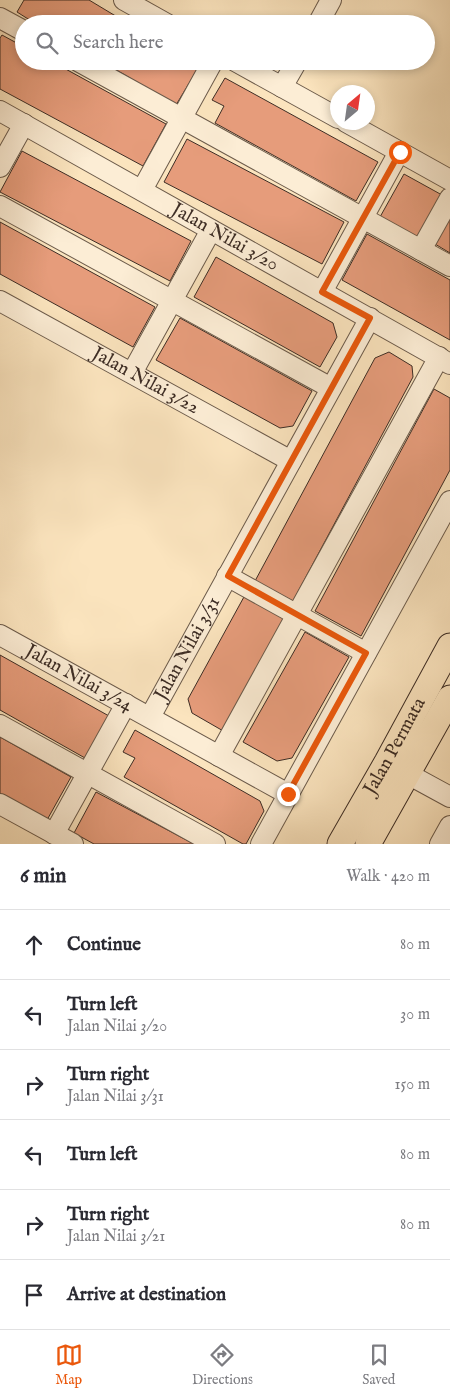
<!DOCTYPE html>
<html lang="en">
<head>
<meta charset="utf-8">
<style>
  :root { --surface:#fff; --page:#f2f2f3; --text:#2b2b33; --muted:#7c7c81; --line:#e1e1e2; --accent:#ea580c }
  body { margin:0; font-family:"IM FELL English",serif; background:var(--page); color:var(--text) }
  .compass { position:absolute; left:330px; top:85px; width:45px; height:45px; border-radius:50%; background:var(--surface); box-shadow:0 2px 8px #0003; rotate:29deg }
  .stop { position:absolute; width:15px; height:15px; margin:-11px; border:4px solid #ea580c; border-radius:50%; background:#fff }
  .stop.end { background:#ea580c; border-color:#fff; box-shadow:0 1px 5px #0008 }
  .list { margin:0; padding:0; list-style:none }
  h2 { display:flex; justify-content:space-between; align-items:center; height:65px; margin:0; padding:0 20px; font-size:21px }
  h2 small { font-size:16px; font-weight:400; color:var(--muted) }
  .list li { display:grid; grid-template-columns:32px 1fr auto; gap:15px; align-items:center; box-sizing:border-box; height:70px; padding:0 20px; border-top:1px solid var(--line) }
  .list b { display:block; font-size:19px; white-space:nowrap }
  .list p { margin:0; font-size:16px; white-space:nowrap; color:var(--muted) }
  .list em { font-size:16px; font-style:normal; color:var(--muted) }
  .icon { flex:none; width:28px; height:28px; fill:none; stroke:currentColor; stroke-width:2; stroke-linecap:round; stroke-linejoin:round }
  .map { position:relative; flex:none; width:450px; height:844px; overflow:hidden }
  .search { position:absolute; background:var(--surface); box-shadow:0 2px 8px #0003; left:15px; right:15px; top:15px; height:55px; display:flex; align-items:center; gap:12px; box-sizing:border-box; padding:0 18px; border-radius:28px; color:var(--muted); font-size:19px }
  .sheet { height:485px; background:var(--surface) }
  nav { display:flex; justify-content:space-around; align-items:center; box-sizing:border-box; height:70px; border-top:1px solid var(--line); background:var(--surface); font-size:14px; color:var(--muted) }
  nav a { display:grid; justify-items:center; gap:2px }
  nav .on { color:var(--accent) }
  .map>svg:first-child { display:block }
  .building { fill:#e69c7b; stroke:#3d2d25 }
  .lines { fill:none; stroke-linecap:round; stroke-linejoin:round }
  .minor-casing { stroke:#6c5b4b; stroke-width:22 }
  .major-casing { stroke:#3d2d25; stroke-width:27 }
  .minor { stroke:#fcedd5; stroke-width:20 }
  .major { stroke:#fbe4be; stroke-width:25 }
  .route { stroke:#ea580c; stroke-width:6 }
  .labels { text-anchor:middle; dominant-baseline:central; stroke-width:4; stroke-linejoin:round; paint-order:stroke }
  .street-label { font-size:19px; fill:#3d2d25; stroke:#fcedd5 }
</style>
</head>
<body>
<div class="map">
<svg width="450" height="844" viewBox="0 0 450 844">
  <rect width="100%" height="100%" fill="#fbe4be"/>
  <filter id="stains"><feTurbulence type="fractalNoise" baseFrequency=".004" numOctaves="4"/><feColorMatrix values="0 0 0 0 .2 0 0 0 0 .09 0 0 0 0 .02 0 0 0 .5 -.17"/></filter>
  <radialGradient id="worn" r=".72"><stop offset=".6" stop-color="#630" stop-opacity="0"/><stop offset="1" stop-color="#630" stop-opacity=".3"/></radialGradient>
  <path class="building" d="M24,0H89L129,24H36L17,12Z
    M2,35L24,47V61H51L166,124L143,166L0,89V38Z
    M101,61H194L200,65L176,105Z
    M225,78L378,162L356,201L215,123L224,106L212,100Z
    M187,139L344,222L322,264L164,182Z
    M22,151L191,241L170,281L0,192Z
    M404,174L442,195L418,238L380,217Z
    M450,218V253L435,244Z
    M0,222L155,307L133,347L0,274Z
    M367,234L450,280V340L342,280Z
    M216,257L333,323L337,337L320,367L194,297Z
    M180,318L312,391L293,426L280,428L156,360Z
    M389,352L412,366L413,377L293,601L255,581L375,358Z
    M434,389L450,398V470L361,636L315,611Z
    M245,595L287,619L225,732L192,713L188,699Z
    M305,632L349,657L292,758L277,761L243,742Z
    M0,655L109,716L85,758L0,710Z
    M135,730L260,801L264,811L246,844H243L124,777L135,758L123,752Z
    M0,737L71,777L47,820L0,794Z
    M96,792L194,844H94L74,833Z"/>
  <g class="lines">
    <g class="minor-casing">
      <g id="minor">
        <path d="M124,0L167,24"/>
        <path d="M0,18L24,31"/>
        <path d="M318,24L331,0"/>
        <path d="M78,61L450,266"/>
        <path d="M235,61L338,118"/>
        <path d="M282,87L297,61"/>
        <path id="s1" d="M0,111L450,364"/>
        <path d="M346,122L450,180"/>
        <path d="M0,167L24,124"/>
        <path d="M142,190L213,61"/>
        <path d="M0,206L331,388"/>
        <path d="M421,250L450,198"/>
        <path d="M322,292L399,152"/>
        <path id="s2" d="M0,301L291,461"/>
        <path d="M132,373L211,230"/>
        <path d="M227,576L366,653"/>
        <path id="s3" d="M0,635L288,794"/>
        <path id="s4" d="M150,717L370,318"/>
        <path d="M0,725L215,844"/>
        <path d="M219,756L439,357"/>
        <path d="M395,767L450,797"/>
        <path d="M0,804L73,844"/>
        <path d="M54,834L126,704"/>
        <path d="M261,844L450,501"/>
        <path d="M440,844L450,826"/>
      </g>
    </g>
    <g class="major-casing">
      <g id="major">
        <path id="s5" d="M340,844L387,762L450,646"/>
        <path d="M368,844L450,698"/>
      </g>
    </g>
    <use href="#minor" class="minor"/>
    <use href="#major" class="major"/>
  </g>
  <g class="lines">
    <path class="route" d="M288,794L366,653L228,576L370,318L322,292L400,152"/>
  </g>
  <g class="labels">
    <g class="street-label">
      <text stroke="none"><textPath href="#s1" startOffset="258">Jalan Nilai 3/20</textPath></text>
      <text stroke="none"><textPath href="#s2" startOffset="166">Jalan Nilai 3/22</textPath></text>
      <text stroke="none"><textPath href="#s4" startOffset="78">Jalan Nilai 3/31</textPath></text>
      <text stroke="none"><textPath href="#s3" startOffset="90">Jalan Nilai 3/24</textPath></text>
      <text stroke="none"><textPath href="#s5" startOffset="112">Jalan Permata</textPath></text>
    </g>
  </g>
  <rect width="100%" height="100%" filter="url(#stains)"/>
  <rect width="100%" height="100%" fill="url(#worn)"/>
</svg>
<svg class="compass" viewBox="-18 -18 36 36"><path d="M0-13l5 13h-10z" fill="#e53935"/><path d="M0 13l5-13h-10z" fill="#7c7c81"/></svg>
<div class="stop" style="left:400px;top:152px"></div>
<div class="stop end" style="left:288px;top:794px"></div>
<div class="search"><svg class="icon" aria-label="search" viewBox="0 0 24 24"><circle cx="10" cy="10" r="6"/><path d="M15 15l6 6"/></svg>Search here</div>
</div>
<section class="sheet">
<h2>6 min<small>Walk · 420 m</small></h2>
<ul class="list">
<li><svg class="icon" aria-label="ahead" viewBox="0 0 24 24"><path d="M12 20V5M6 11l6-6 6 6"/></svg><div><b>Continue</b></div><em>80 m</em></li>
<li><svg class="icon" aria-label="left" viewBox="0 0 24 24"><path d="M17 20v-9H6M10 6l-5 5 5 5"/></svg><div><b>Turn left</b><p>Jalan Nilai 3/20</p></div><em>30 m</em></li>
<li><svg class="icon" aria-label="right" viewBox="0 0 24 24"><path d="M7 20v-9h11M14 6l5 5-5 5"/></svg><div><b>Turn right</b><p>Jalan Nilai 3/31</p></div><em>150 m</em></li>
<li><svg class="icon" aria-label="left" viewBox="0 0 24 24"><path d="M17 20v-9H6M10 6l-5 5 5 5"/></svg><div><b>Turn left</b></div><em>80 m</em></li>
<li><svg class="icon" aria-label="right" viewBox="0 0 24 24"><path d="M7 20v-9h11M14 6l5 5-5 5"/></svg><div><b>Turn right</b><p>Jalan Nilai 3/21</p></div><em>80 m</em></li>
<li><svg class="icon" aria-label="arrive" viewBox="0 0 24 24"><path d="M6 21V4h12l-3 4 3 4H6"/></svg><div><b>Arrive at destination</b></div></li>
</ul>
</section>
<nav>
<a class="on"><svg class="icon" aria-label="map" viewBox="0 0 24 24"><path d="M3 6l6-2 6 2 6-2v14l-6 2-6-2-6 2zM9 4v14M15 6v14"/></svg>Map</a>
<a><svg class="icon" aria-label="directions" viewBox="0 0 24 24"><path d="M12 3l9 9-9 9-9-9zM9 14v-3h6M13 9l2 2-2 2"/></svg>Directions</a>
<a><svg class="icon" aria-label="saved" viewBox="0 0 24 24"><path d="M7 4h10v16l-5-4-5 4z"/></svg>Saved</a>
</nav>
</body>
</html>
